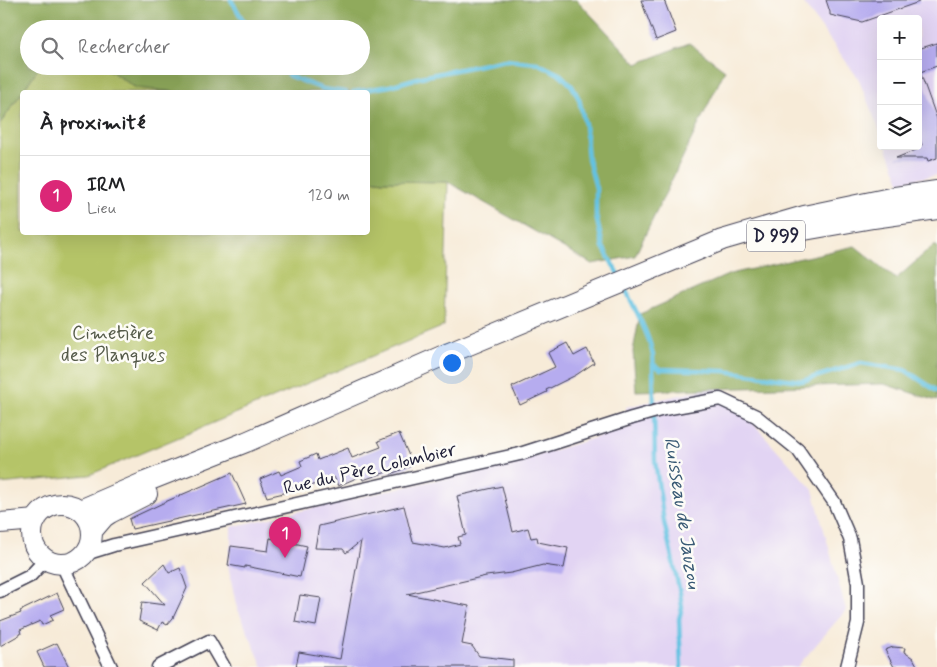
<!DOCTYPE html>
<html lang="fr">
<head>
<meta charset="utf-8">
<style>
  :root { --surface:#fff; --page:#f2f2f2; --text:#202124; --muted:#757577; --line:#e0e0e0; --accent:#db2777 }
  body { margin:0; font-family:Mynerve,sans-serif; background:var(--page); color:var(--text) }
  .controls { position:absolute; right:15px; top:15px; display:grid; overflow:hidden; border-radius:5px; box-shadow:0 5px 20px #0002 }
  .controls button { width:45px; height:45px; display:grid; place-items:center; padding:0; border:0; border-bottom:1px solid var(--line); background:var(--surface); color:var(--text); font:25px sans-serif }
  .you { position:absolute; left:451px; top:362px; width:18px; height:18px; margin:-12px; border:4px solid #fff; border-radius:50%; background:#1a73e8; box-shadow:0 0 0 8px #1a73e833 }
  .badge { display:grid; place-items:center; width:32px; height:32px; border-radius:50%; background:var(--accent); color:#fff; font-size:16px; font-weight:700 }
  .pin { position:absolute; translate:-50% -41px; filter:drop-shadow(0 1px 2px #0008) }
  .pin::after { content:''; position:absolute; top:26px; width:18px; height:15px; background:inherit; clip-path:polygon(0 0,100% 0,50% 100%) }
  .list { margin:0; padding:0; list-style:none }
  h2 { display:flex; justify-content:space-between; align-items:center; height:65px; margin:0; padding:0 20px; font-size:21px }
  h2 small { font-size:16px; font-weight:400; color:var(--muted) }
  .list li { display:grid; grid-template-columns:32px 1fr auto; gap:15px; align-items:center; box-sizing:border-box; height:80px; padding:0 20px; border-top:1px solid var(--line) }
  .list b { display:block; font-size:19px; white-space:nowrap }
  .list p { margin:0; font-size:16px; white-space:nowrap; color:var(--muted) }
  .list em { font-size:16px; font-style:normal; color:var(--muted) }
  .icon { flex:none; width:28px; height:28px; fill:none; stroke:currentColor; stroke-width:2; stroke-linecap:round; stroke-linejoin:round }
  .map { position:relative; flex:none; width:937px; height:667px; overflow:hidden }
  .search { position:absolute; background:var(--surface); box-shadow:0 5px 20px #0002; left:20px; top:20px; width:350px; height:55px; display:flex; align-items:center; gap:12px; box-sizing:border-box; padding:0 18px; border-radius:28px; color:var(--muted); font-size:19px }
  .panel { position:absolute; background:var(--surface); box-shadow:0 5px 20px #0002; left:20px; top:90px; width:350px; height:145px; border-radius:5px }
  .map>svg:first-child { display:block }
  .built { fill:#e2d4f3 }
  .green { fill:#b5c467; stroke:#6c7351 }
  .forest { fill:#90aa5c; stroke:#59664c }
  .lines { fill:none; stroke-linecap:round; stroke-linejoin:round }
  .stream { stroke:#64c2e2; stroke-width:4.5 }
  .building { fill:#b6acef }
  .street-casing { stroke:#424053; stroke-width:15 }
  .primary-casing { stroke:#424053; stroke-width:22 }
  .street { stroke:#fff; stroke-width:12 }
  .primary { stroke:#fff; stroke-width:20 }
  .labels { text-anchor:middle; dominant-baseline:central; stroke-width:5; stroke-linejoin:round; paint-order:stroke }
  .shield { fill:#fdfcf7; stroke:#646373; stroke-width:1 }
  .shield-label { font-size:18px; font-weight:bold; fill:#22223b }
  .park-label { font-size:19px; fill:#555b4a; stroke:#fdfcf7 }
  .street-label { font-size:19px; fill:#22223b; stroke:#fdfcf7 }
  .water-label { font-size:20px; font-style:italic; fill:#395a75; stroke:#fdfcf7 }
</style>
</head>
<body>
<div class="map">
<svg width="937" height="667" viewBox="0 0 937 667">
  <rect width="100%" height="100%" fill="#fdfcf7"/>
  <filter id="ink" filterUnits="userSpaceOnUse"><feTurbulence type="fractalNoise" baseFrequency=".02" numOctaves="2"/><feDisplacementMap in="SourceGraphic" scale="10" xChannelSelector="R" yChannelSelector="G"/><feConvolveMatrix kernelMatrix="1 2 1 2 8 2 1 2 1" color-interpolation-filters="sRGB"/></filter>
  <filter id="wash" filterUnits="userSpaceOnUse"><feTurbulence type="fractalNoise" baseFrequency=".0096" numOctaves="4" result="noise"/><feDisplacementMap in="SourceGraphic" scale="20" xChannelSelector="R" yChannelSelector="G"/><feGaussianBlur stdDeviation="1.12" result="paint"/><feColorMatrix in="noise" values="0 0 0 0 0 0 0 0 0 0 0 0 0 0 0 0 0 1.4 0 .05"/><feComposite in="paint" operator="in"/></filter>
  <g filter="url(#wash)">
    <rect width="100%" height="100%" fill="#f7ebd8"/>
    <path class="built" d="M801,0H937V175L900,182L886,146H918V19H881V134L858,78Z
      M720,386L813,490L846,610L797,667H263L236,605L228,565L231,546V527L522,460L631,427L626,407Z"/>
    <path class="green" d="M40,66H103L136,88L178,92H22V232H368V179L384,181L448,182L444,326L89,475L0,484V124Z"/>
    <path class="forest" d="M0,0H577L637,64L689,43L725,70L635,256L592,264L448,182L384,181L368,179V92H178L136,88L103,66H361V29H29V66H40L0,124Z
      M855,246L896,279L933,246H937V401L884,384L636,391L633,351L640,314L730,274Z"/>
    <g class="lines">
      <path class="stream" d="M231,0L243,20L251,29
        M282,66L289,76L323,89L346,92
        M353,92L390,86L421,77L505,60L537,63L561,75L572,86L579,99L585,125L588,159L596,188V216L603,247L619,276
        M623,285C632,303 656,346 653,364L655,461L664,522L680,593L682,607L679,619L681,667
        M653,364L660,369L724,371L802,381L861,363L905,370L937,391"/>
    </g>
    <g id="blocks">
      <path class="building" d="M641,0H664L676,32L656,40Z
        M826,0H919V2L862,22L830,15V12Z
        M937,43V66L920,72L937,119V158L928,161L927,158H896L916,150L915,147L922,145L918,135V49Z
        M567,343L574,356L587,349L594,363L576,375L546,390L547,392L520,405L512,387L555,367L548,353Z
        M399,433L413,465L391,474L390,471L363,480L361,476L338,486L334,477L310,486L309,483L288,492L267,497L260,479L279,471L281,475L302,466L300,461L316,454L318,460L348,448L352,458L381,447L378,441Z
        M232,473L246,504L132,529L129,519L165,502Z
        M502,486L513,532L528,528L531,538L537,537L538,542L568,548L564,568L543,565L511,573L486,576L407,594L469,606L462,644L472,646L479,656L513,660V667H296L299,652L340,659L361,541L346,553L343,549L315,548L319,526L404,506L413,542L445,548L460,544L458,537L466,535L457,496Z
        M270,538L307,546L300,577L245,566V568L228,565L231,546L268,551Z
        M164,564L169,573L180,568L187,588L173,618L167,625L162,622L158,630L139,621L142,602L165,605L145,582Z
        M57,593L64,609L50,615L53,620L42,625L40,621L20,630L21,634L0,646V621L21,613L20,611Z
        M300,595L321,598L316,626L295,622Z
        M57,643L69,667H44L37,652Z
        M893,647L905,648L904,652L913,658L918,667H894L885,650Z"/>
    </g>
  </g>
  <g filter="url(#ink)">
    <use href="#blocks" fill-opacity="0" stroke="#424053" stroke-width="1"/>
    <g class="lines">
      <g class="street-casing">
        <path id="street" d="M85,554L114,545L520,454L632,418L664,409L720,399L756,416L798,450L834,502L850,539L858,583V623L847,667
          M64,564L66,573L111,667
          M0,591L30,576L46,559
          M158,667L209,641L224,667"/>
      </g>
      <g class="primary-casing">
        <path id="primary" d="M793,232L873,218L937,209
          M32 534a30 30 0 1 1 60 0a30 30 0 1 1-60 0Z
          M80,510L145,482L246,442L442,356L722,240L804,216L895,197L937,191
          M0,523L36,520
          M92,531L104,517L110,513L147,494"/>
      </g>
      <use href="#street" class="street"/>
      <use href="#primary" class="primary"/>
    </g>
  </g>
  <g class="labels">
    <rect class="shield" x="747" y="220.5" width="58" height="31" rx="4"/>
    <g class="shield-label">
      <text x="776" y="236">D 999</text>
    </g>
    <g class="park-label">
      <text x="113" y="333">Cimetière<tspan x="113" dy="22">des Planques</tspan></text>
    </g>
    <g class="street-label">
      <text transform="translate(370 469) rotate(-13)">Rue du Père Colombier</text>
    </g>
    <g class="water-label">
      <text transform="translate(682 513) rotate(81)">Ruisseau de Jauzou</text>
    </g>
  </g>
</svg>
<div class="controls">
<button>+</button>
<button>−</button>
<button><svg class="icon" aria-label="layers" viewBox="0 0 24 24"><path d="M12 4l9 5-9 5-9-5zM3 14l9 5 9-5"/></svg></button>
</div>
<div class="you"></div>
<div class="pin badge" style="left:285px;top:558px">1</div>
<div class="search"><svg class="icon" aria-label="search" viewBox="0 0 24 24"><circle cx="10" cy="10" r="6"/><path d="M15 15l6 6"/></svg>Rechercher</div>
<section class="panel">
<h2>À proximité<small></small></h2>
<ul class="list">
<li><span class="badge">1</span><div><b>IRM</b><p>Lieu</p></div><em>120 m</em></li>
</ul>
</section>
</div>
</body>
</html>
